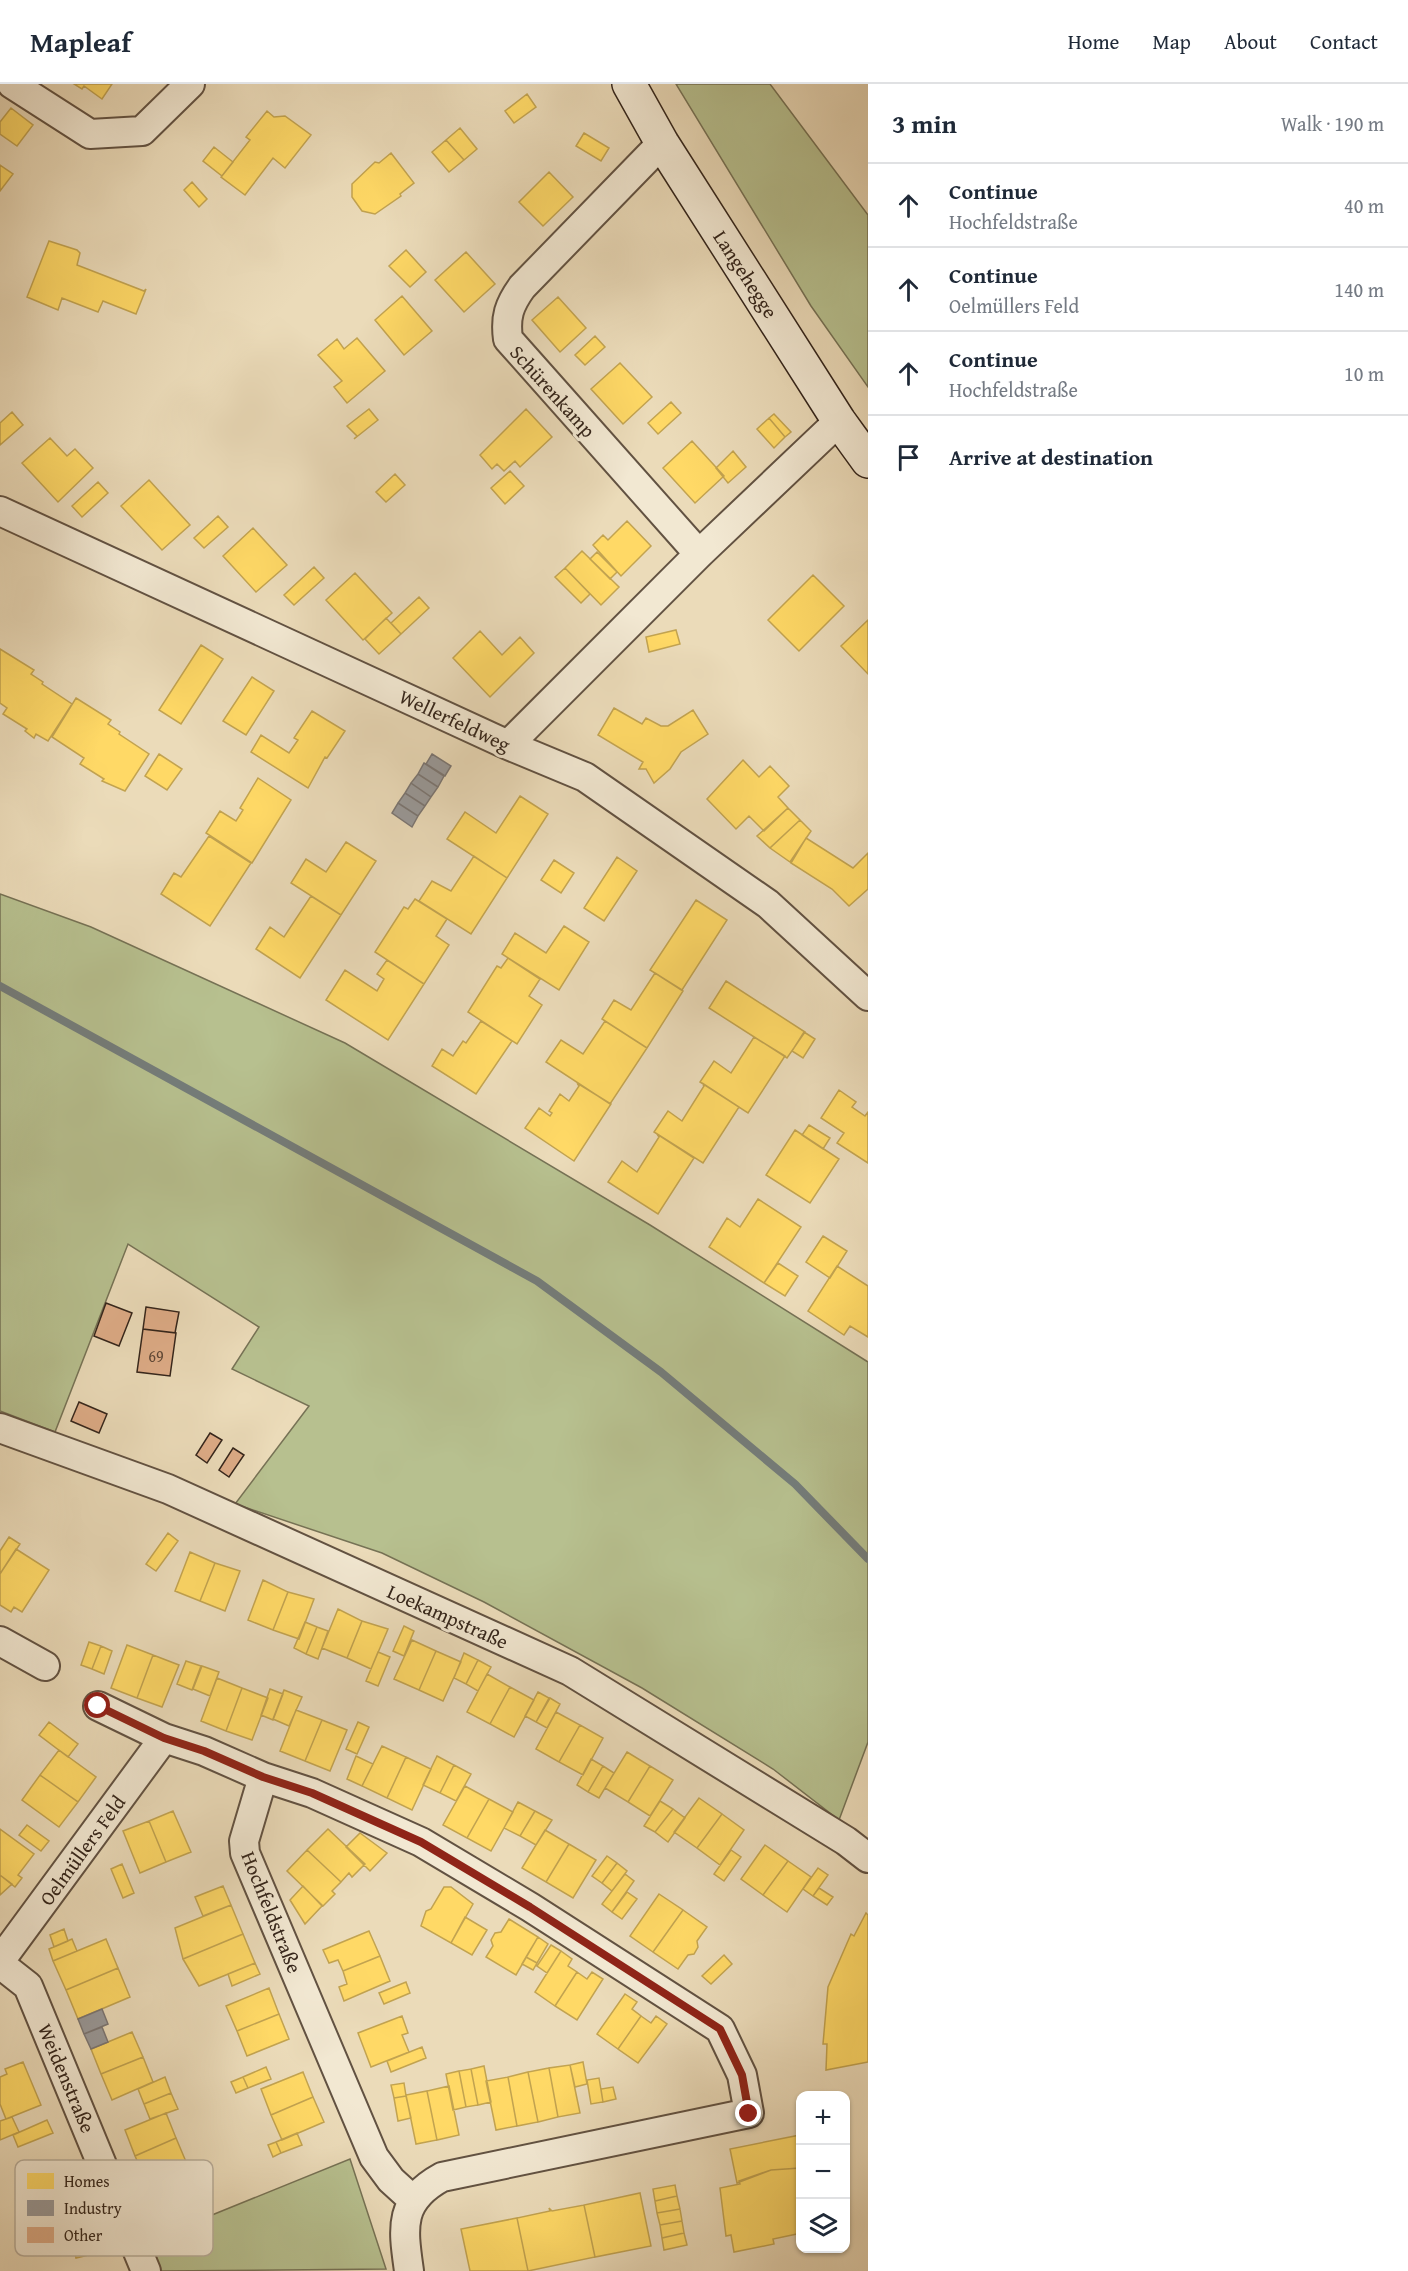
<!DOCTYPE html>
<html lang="en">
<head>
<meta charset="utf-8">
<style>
  :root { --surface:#fff; --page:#f6f6f7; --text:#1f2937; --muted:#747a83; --line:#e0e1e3 }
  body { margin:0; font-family:"Gentium Book Plus",serif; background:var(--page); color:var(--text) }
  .controls { position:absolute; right:18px; bottom:18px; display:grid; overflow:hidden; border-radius:12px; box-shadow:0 2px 4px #0004 }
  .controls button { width:54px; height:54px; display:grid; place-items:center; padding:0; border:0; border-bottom:2px solid var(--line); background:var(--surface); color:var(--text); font:30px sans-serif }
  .stop { position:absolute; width:18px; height:18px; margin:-14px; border:4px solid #8f2418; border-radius:50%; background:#fff }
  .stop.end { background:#8f2418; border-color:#fff; box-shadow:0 2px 6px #0008 }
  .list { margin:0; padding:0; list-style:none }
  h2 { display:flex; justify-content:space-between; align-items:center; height:78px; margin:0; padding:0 24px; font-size:26px }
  h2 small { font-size:20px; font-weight:400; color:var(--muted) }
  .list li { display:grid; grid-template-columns:39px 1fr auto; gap:18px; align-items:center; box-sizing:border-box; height:84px; padding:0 24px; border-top:2px solid var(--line) }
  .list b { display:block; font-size:22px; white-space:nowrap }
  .list p { margin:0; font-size:20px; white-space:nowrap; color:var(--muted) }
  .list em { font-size:20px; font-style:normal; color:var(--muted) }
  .icon { flex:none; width:33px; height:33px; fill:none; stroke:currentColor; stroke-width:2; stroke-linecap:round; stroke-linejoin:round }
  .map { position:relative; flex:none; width:868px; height:2187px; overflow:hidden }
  header { display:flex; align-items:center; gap:36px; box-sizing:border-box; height:84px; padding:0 30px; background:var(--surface); border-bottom:2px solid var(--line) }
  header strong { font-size:28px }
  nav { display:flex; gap:33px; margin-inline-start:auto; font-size:21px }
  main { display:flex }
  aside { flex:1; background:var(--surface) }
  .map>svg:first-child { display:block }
  .green { fill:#b7c08f; stroke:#767255; stroke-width:1.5 }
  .homes { fill:#ffd966; stroke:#c2a350; stroke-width:1.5 }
  .industry { fill:#999; stroke:#7b7673; stroke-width:1.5 }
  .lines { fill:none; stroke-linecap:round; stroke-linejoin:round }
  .stream { stroke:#747d7b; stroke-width:8 }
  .building { fill:#deac87; stroke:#34251b; stroke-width:1.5 }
  .street-casing { stroke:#625242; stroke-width:32 }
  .secondary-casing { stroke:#34251b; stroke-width:36 }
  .street { stroke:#f2e8d2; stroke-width:28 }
  .secondary { stroke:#f2e8d2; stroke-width:33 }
  .route { stroke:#8f2418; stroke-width:8 }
  .labels { text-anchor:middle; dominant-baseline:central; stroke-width:6; stroke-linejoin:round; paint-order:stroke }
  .number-label { font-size:16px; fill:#5e4736 }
  .street-label { font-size:20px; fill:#34251b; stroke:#f2e8d2 }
  .key { fill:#f2e8d2; stroke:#b9ae9b; stroke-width:1.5 }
  .key-label { font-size:16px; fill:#34251b }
</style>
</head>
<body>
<header>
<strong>Mapleaf</strong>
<nav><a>Home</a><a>Map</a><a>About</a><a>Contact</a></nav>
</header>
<main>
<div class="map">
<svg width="868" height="2187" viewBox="0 0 868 2187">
  <rect width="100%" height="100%" fill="#ebdbb9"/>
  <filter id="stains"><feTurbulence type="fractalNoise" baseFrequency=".00333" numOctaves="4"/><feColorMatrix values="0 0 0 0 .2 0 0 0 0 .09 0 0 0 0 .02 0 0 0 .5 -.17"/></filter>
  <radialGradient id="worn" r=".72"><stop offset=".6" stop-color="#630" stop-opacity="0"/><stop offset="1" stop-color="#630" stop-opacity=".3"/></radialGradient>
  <path class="green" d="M676,0H770L868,131V303L811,222Z
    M0,810L91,843L345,959L650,1141L868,1278V1658L839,1736L773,1685L642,1604L484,1518L382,1469L235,1420L309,1322L232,1285L259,1243L128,1160L55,1348L0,1327Z
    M350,2075L386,2185L158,2187L148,2157Z"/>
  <path class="homes" d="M74,0H112L102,15L84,2L82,5Z
    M527,10L536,23L514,39L505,27Z
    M11,24L33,41L17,62L0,50V38Z
    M267,27L274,33L285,32L311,51L285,84L273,74L245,111L221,93L250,56L246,53Z
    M460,44L477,65L464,76L446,56Z
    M584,49L609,64L601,77L576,62Z
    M446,56L464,76L449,88L432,68Z
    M214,63L233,78L222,92L203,77Z
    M391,69L414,99L400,110L401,112L375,130L362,127L352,113V100L375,78L379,79Z
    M0,81L13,90L0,107Z
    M549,88L573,113L543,142L519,118Z
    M192,98L207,115L199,123L184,106Z
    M49,157L77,166L80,169L77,181L144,207L146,205L136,230L103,217L98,228L62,214L58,226L27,213Z
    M406,166L426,188L410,203L389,182Z
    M466,168L495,200L464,228L435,196Z
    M402,212L432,247L404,271L375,236Z
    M558,213L586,244L560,268L532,236Z
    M595,252L605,263L585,281L575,271Z
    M357,254L385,287L347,319L334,303L342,297L318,271L337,255L344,265Z
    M620,279L652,313L623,340L591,305Z
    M671,318L681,329L658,350L648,339Z
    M369,325L378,336L354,355L357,352L347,342Z
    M526,325L552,353L520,383L515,377L504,387L497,380L492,385L480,371Z
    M12,328L23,341L0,361V339Z
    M774,330L791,348L785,353L769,334Z
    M769,334L785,353L774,364L757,345Z
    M50,354L67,372L75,365L93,384L58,418L22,379Z
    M692,357L724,392L695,419L663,384Z
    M733,367L746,383L728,399L716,384Z
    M510,387L524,402L505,420L491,404Z
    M395,390L405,401L386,418L376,408Z
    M149,396L190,441L162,466L121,422Z
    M98,398L108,409L82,433L72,422Z
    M218,432L228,443L204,464L194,454Z
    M627,437L651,462L621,492L593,461L603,451L608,456Z
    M253,444L287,481L256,508L223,472Z
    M582,467L619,503L601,521L565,484Z
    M597,468L617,488L610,495L590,475Z
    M314,483L324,494L294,521L284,511Z
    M565,484L590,510L581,519L555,493Z
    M355,489L392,529L363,556L326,516Z
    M813,491L844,522L799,567L768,536Z
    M419,513L429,524L401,550L391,539Z
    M386,534L401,550L379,570L365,555Z
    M868,536V590L841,562Z
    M676,546L680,560L649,568L646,553Z
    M480,547L502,571L520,553L534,569L490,613L453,574Z
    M201,561L223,575L181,640L159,626Z
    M0,565L34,586L31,590L43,598L42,600L72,620L48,657L36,650L34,654L25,647L27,645L3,630L7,624L0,619Z
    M252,593L274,607L246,651L223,637Z
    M76,614L111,636L108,640L120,648L119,650L149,670L125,707L102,697L104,695L80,680L84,674L52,653Z
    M614,624L642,640L646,634L661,642H668L693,626L708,650L681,668L670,685L654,699L646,685H639L643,678L598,651Z
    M312,627L345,647L327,674L325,673L308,704L251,668L261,651L289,669L298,656L294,654Z
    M159,670L182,685L167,706L145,692Z
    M743,676L759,693L770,682L789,702L778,713L788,724L764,747L749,732L736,745L707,715Z
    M258,694L291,716L252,779L206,749L220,727L236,737L243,726L240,724Z
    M520,712L548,730L507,794L447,755L465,728L496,749Z
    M788,724L800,736L770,764L757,752Z
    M800,736L811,747L790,778L770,764Z
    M209,752L251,779L210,842L161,810L174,789L181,793Z
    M806,754L853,784L868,769V805L849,822L832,805L791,779Z
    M346,758L376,777L341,831L291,799L306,775L326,788Z
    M474,772L507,794L471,850L419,817L432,797L451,807Z
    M617,773L637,787L604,837L584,824Z
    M554,776L574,789L561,809L541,796Z
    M311,812L341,831L300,894L256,865L270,843L284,853Z
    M415,815L447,835L436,852L449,861L424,900L375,868L404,823L408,825Z
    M696,816L727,836L682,906L650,886Z
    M564,842L589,858L559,906L502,870L515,849L546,869Z
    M508,874L540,895L529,912L542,921L517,960L468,928L497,882L501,884Z
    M387,876L424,900L388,956L326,916L345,886L377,907L384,895L377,890Z
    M655,889L683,907L647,964L602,935L614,916L631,926Z
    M726,897L805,948L787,974L709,924Z
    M481,937L512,957L476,1010L432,982L442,965L453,972L463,957L466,959Z
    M605,937L647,964L610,1020L546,978L561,956L583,970Z
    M804,948L815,955L803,974L792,967Z
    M754,953L785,972L748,1029L700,998L714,977L731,989Z
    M577,999L611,1020L574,1077L525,1044L539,1024L550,1032L552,1029L549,1027L560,1010L569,1017L579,1002Z
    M702,999L739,1023L703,1079L654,1048L668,1027L682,1037L704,1002Z
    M839,1006L856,1018L852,1023L865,1032L868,1028V1079L837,1059L844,1049L821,1034Z
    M809,1041L830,1054L823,1065L802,1051Z
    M795,1046L839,1075L810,1119L766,1091Z
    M657,1050L694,1074L658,1130L608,1098L622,1077L637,1088L659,1053Z
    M758,1115L801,1143L764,1199L709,1163L727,1134L740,1143Z
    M823,1152L847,1167L830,1194L806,1178Z
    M778,1179L798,1192L785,1212L764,1199Z
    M837,1182L868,1202V1253L850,1242L844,1251L808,1227Z
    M168,1449L178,1457L156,1487L146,1480Z
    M9,1453L20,1460L0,1490V1467Z
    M16,1465L49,1486L22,1528L14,1523L11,1528L0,1521V1490Z
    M190,1468L215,1479L200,1517L175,1507Z
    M215,1479L240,1487L225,1527L200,1517Z
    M263,1496L288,1508L273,1546L248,1536Z
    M288,1508L314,1515L299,1555L273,1546Z
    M338,1525L362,1537L347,1574L322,1564Z
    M362,1537L388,1545L371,1585L347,1574Z
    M305,1538L317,1543L306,1570L294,1564Z
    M404,1542L414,1547L404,1572L393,1567Z
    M317,1543L328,1547L318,1575L306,1570Z
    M412,1556L436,1567L419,1606L394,1595Z
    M89,1558L101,1562L92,1585L81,1581Z
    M127,1561L153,1571L137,1614L111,1604Z
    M101,1562L112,1567L104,1590L92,1585Z
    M436,1567L461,1578L443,1617L419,1606Z
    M378,1568L390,1573L378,1602L366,1597Z
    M464,1569L478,1576L466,1600L454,1594Z
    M153,1571L179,1581L162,1623L137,1614Z
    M478,1576L491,1583L478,1607L466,1600Z
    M186,1577L201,1582L192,1606L177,1600Z
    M202,1582L219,1588L210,1612L193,1605Z
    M487,1590L510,1603L490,1640L467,1628Z
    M217,1594L242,1604L226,1647L201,1637Z
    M510,1603L534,1616L514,1653L490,1640Z
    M242,1604L268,1614L252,1656L226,1647Z
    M270,1605L283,1610L273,1636L261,1631Z
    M284,1606L302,1613L289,1642L273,1635Z
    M538,1608L549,1614L536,1638L525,1632Z
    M550,1614L560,1620L547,1644L536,1638Z
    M296,1626L322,1636L305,1677L280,1667Z
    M556,1628L580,1641L559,1678L536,1665Z
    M322,1636L347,1646L330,1687L305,1677Z
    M49,1638L78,1660L68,1673L39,1651Z
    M358,1638L369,1643L357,1670L346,1665Z
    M580,1641L603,1654L583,1691L559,1678Z
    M382,1662L406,1673L387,1714L362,1702Z
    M59,1666L96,1693L78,1718L40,1691Z
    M627,1668L650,1682L628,1718L605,1704Z
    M356,1672L373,1680L362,1702L347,1695Z
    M437,1672L454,1681L440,1709L423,1701Z
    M406,1673L431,1685L412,1726L387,1714Z
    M591,1675L603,1682L588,1708L577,1701Z
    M454,1681L471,1690L456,1717L440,1709Z
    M603,1682L614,1689L599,1714L588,1708Z
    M650,1682L673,1696L650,1732L628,1718Z
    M40,1691L78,1718L59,1743L22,1716Z
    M465,1702L489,1715L467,1754L443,1741Z
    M699,1714L722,1730L697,1764L674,1748Z
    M489,1715L513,1728L491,1767L467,1754Z
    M660,1717L673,1725L655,1748L644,1742Z
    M518,1718L535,1727L520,1752L504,1744Z
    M673,1725L685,1734L668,1758L655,1748Z
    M173,1727L191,1768L166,1778L149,1737Z
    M535,1727L552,1736L536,1761L520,1752Z
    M722,1730L744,1746L720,1781L697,1764Z
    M149,1737L166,1778L140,1789L123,1747Z
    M27,1741L49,1757L41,1767L19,1751Z
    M0,1745L34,1770L18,1791L22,1794L15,1803L0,1791Z
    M328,1745L365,1780L352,1793L349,1789L341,1798L307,1766Z
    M545,1746L569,1760L546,1798L522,1784Z
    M360,1749L387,1769L370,1787L346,1763Z
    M569,1760L596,1776L573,1814L546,1798Z
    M765,1761L788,1777L763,1811L741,1795Z
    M307,1766L341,1798L332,1807L335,1810L323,1822L287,1787Z
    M731,1766L741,1773L724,1797L714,1790Z
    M607,1772L617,1779L602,1799L592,1792Z
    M788,1777L811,1793L787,1828L763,1811Z
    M617,1779L627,1787L612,1807L602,1799Z
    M122,1780L134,1809L123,1814L111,1785Z
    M818,1784L828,1791L813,1812L803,1805Z
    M625,1790L634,1797L612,1828L602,1820Z
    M0,1791L12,1800L0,1811Z
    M223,1802L231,1821L203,1832L195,1813Z
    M303,1802L322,1822L305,1840L290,1816Z
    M444,1803H451L473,1820L451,1859L421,1842L426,1827L431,1825Z
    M819,1804L833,1813L827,1821L813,1812Z
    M627,1808L637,1815L622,1835L612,1828Z
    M659,1810L683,1826L653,1868L630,1852Z
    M231,1821L243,1850L183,1875L175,1844Z
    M683,1826L707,1843L697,1857L698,1863L694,1870L688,1871L678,1885L653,1868Z
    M866,1829L868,1831V1978L826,1986L827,1960H823L828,1903L851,1850L854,1852Z
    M465,1833L487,1846L472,1871L451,1859Z
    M509,1835L538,1853L516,1891L486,1873L493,1862L491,1856L495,1849L501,1848Z
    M64,1845L68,1857L54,1863L50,1851Z
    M369,1847L380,1872L343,1887L338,1876L329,1879L323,1866Z
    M243,1850L255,1879L199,1902L183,1875Z
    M538,1853L548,1860L537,1879L526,1873Z
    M72,1855L77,1867L53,1877L49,1865Z
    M106,1855L118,1884L66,1906L53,1877Z
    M551,1861L561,1867L547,1889L537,1882Z
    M561,1867L572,1875L568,1882L577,1888L555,1922L535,1908Z
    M724,1871L732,1880L711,1900L702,1892Z
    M380,1872L390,1897L344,1917L339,1903L347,1900L343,1887Z
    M526,1873L537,1879L533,1886L522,1880Z
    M255,1879L260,1890L232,1902L228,1890Z
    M118,1884L130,1913L78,1935L66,1906Z
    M577,1888L587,1895L592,1888L603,1895L577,1936L555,1922Z
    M406,1898L410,1909L384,1920L379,1909Z
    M269,1904L279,1930L237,1947L226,1922Z
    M625,1910L637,1918L632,1925L641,1932L618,1965L597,1950Z
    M279,1930L289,1955L247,1972L237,1947Z
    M402,1932L408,1949L402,1951L409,1968L371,1983L358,1949Z
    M641,1932L651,1939L656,1932L667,1940L638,1979L618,1965Z
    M132,1948L143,1973L101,1990L91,1965Z
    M422,1963L426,1974L391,1988L387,1977Z
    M143,1973L153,1998L112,2016L101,1990Z
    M23,1978L41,2021L6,2035L0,2020V1993L7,1990L5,1985Z
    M583,1978L587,2000L575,2003L570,1981Z
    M570,1981L580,2029L558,2033L549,1984Z
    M484,1982L491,2018L478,2021L471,1985Z
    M266,1983L271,1995L248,2004L243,1993Z
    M549,1984L558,2033L538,2038L528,1988Z
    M471,1985L478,2021L466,2023L459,1987Z
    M459,1987L466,2023L453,2026L446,1990Z
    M303,1988L313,2013L271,2031L261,2005Z
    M528,1988L538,2038L517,2042L508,1993Z
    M165,1993L171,2009L144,2020L138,2005Z
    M243,1993L248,2004L236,2009L231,1998Z
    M508,1993L517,2042L496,2046L486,1997Z
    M599,1994L603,2018L591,2020L587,1996Z
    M404,1999L406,2012L394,2014L391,2001Z
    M449,2002L459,2051L437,2056L427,2007Z
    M613,2003L616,2015L603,2018L601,2005Z
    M427,2007L437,2056L416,2060L406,2011Z
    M171,2009L178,2025L150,2035L144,2020Z
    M406,2012L411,2034L398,2037L394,2014Z
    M313,2013L324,2038L282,2056L271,2031Z
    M166,2029L176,2054L135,2072L125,2046Z
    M12,2033L19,2048L0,2056V2037Z
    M47,2036L53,2049L18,2063L13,2051Z
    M297,2049L302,2061L281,2069L276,2058Z
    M800,2051V2084L771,2086L737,2099L730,2065Z
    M176,2054L187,2080L146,2097L135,2072Z
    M276,2058L281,2069L273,2073L268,2061Z
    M800,2084V2155H797V2150L773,2155L774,2160L734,2168L731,2151L726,2152L720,2104L740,2100L739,2097L771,2086Z
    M675,2101L677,2112L655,2117L653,2105Z
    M640,2109L651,2162L595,2173L584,2121Z
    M677,2112L680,2125L657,2129L655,2117Z
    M584,2121L595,2173L528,2187L517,2134L550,2127L549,2124L552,2127Z
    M680,2125L682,2137L660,2141L657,2129Z
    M517,2134L528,2187H470L461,2145Z
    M682,2137L684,2149L662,2154L660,2141Z
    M684,2149L687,2161L664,2166L662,2154Z
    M98,2156L101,2168L76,2174L73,2162Z"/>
  <path class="industry" d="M432,670L451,682L445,692L426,680Z
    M424,679L444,692L438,703L418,690Z
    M418,690L438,703L431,713L411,699Z
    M411,699L431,713L425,722L405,709Z
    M405,709L425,722L418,732L398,719Z
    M398,719L418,732L412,743L392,729Z
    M102,1925L108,1940L84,1950L78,1935Z
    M102,1943L108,1958L91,1965L84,1950Z"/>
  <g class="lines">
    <path class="stream" d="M0,902L537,1197L661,1288L795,1400L868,1475"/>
  </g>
  <path class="building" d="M106,1219L132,1229L119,1262L94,1252Z
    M146,1223L179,1228L175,1249L143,1245Z
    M143,1245L176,1249L170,1292L137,1288Z
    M79,1318L107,1330L99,1349L71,1337Z
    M210,1349L222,1356L207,1379L196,1371Z
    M233,1364L244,1371L229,1393L219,1386Z"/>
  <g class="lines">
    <g class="street-casing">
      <path id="street" d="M12,0L90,50L142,47L190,0
        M662,59L522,203C509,221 505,233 508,255L699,470
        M0,427L508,661L585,693L768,820L868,912
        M508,661L699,470L839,337
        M0,1344L168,1405L570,1587L846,1757L868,1774
        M0,1557L45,1582
        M98,1622L164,1654L204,1667L263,1693L244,1757L245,1769L374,2073L391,2096L413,2116
        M263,1693L312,1709L421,1758L530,1823L720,1945L742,1991L749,2029L442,2093C398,2117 403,2144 409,2187
        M0,1877L164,1654
        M0,1880L28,1902L146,2187"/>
    </g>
    <g class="secondary-casing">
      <path id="secondary" d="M629,0L662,59L839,337L868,377"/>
    </g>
    <use href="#street" class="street"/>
    <use href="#secondary" class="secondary"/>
  </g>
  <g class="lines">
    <path class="route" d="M98,1622L164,1654L204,1667L263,1693L312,1709L421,1758L530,1823L720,1945L742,1991L749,2030"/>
  </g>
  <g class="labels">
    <g class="number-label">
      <text x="156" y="1272">69</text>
    </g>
    <g class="street-label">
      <text transform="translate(746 190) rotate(57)">Langehegge</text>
      <text transform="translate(553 307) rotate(48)">Schürenkamp</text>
      <text transform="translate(455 636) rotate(25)">Wellerfeldweg</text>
      <text transform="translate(448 1532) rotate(24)">Loekampstraße</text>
      <text transform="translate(82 1766) rotate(-54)">Oelmüllers Feld</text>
      <text transform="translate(272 1828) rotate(68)">Hochfeldstraße</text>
      <text transform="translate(67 1994) rotate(67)">Weidenstraße</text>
    </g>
  </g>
  <rect x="15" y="2076" width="198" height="96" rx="9" class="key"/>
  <rect x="27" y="2089" width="27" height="16" fill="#ffd966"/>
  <rect x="27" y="2116" width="27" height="16" fill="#999"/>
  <rect x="27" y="2143" width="27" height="16" fill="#deac87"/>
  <g class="key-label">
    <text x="64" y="2103">Homes</text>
    <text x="64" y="2130">Industry</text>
    <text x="64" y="2157">Other</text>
  </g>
  <rect width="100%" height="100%" filter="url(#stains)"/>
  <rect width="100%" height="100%" fill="url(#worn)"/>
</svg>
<div class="controls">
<button>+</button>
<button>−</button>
<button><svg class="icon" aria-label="layers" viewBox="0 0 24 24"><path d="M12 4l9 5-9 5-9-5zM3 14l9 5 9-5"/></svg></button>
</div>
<div class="stop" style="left:98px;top:1622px"></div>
<div class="stop end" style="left:749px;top:2030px"></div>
</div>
<aside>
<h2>3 min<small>Walk · 190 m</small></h2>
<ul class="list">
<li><svg class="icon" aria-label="ahead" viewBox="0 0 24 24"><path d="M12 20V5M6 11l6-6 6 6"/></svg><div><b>Continue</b><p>Hochfeldstraße</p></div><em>40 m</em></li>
<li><svg class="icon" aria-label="ahead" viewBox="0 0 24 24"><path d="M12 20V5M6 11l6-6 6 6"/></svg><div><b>Continue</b><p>Oelmüllers Feld</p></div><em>140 m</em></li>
<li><svg class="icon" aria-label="ahead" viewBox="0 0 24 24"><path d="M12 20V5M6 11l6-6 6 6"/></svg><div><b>Continue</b><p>Hochfeldstraße</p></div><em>10 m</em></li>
<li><svg class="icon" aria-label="arrive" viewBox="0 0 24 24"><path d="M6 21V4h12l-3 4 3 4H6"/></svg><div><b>Arrive at destination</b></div></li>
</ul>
</aside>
</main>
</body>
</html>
